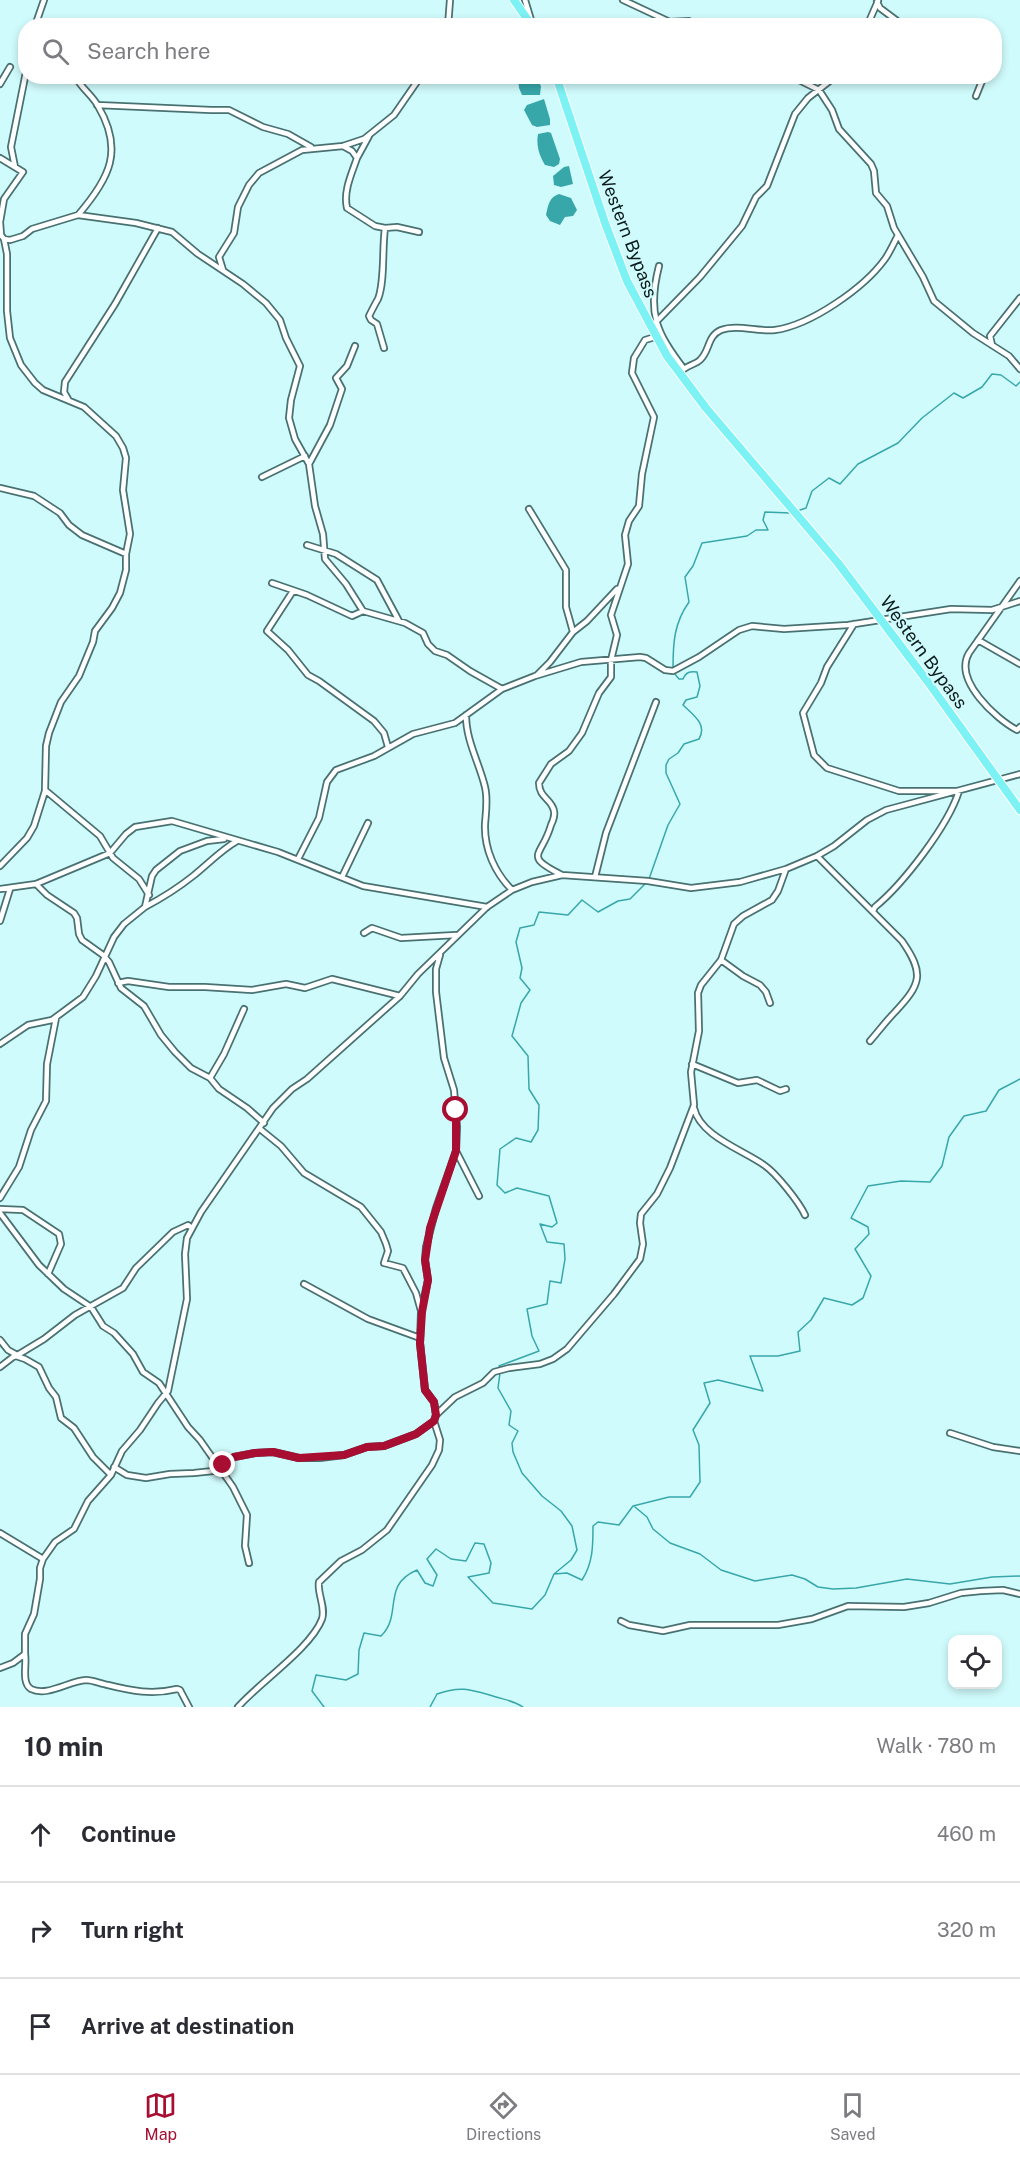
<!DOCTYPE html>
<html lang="en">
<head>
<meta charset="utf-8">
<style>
  :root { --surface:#fff; --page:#f2f2f3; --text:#2b2b33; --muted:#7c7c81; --line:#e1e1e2; --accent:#a70e32 }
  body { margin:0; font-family:"Public Sans",sans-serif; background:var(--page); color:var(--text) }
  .controls { position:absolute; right:18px; bottom:18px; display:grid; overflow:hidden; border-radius:12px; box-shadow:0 3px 9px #0003 }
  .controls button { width:54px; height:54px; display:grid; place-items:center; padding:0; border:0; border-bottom:2px solid var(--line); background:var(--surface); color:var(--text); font:30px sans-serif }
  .stop { position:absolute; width:18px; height:18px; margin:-14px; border:4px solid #a70e32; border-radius:50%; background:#fff }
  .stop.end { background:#a70e32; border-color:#fff; box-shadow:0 2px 6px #0008 }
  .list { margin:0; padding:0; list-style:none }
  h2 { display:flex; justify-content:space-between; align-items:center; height:78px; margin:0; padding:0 24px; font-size:26px }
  h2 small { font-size:20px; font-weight:400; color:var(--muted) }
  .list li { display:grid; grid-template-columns:39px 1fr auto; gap:18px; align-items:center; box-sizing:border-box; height:96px; padding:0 24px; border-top:2px solid var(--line) }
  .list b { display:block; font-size:22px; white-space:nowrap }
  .list em { font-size:20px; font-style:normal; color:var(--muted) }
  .icon { flex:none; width:33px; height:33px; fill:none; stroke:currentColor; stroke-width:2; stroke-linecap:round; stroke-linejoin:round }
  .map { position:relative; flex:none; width:1020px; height:1707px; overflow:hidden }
  .search { position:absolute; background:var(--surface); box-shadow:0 3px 9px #0003; left:18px; right:18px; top:18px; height:66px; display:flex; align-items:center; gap:15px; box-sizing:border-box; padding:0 21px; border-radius:24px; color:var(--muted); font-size:22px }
  .sheet { height:366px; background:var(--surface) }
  nav { display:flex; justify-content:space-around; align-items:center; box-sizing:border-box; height:84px; border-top:2px solid var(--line); background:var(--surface); font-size:16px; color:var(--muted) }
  nav a { display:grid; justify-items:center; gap:3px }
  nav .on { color:var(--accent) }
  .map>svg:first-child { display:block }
  .water { fill:#38a7aa }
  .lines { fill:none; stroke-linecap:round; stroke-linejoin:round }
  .stream { stroke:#38a7aa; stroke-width:1.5 }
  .minor-casing { stroke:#4a7172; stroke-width:8 }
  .primary-casing { stroke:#fff; stroke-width:10 }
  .minor { stroke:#fff; stroke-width:4.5 }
  .primary { stroke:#7df2f5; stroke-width:8 }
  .route { stroke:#a70e32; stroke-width:8 }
  .labels { text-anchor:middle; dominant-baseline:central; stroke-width:4.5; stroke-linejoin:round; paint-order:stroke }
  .street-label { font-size:18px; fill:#0b1b1b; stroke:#d0fbfc }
</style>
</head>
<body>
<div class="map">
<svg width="1020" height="1707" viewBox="0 0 1020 1707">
  <rect width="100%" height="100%" fill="#d0fbfc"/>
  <path class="water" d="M522,76L535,77L541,86L540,95H522L519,88L518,78Z
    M544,99L550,119V125L537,127L532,125L524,110L527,105Z
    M548,132L551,133L560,159L559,164L554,167L545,165C539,155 536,145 538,134Z
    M569,166L573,184L561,187L554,185L553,176L564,167Z
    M559,194L571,198L577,210L573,216L565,217L560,225L550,221L546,215C548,206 549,197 559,194Z"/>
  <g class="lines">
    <path class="stream" d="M797,511L806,508L812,491L829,478L840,484L858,464L898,443L922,418L954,393L963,398L982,387L992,374L1001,375L1016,386L1020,382
      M673,668C673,643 674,623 689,602L685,577L693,566L702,543L747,536L756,530H768L763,520L765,512L790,513
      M649,879L668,825L680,804L666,773V765L669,759L678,753L684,744L699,739C708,724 692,714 683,705L686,700L697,697L700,686L697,672C690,671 686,672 683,679H679L674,673
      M500,1368L499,1366L539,1351L532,1336L527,1309L547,1304L550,1281L561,1283L565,1259L564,1244L547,1242L540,1224L552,1227L557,1223L549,1196L517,1188L505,1193L497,1185L500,1149L516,1138L531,1142L538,1130L539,1105L529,1089L528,1056L512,1036L521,1003L530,990L520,978L522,968L516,942L520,928L534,925L539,912L568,915L582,900L598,912L618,901L630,899L646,883
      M500,1373L498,1388L511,1411L509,1425L518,1431L512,1443L513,1452L522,1473L542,1496L561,1511L572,1526L577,1550L571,1560L554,1574
      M635,1507L647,1517L653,1529L670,1543L700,1554L721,1570L755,1581L792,1575L805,1579L818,1587L833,1589L856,1588L907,1579L950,1584L992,1577L1020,1576
      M324,1707L312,1691L316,1675L346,1680L358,1674L359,1650L364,1633L381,1636C403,1615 381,1585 417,1570L425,1583L433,1586L437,1575L427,1559L436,1549L451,1559L466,1561L475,1543L484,1544L491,1563L489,1573L468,1577L493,1603L532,1609L545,1595L554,1574L567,1573L582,1580C593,1563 593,1546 593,1526L598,1522L619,1525L633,1506L669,1497H690L700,1482L699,1445L693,1430L710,1403L704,1383L718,1380L763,1391L750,1356H778L800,1351L798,1332L811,1320L824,1298L852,1305L863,1298L871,1276L855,1249L869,1234L868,1227L851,1218L868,1186L901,1181L930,1182L942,1166L949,1137L964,1116L986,1111L999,1090L1020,1079
      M430,1707L437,1694C462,1685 472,1690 496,1697C506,1700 514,1701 523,1707"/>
    <g class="minor-casing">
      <path id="minor" d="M525,0L531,20
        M623,0L670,22L689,21L696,26
        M877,2L880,8L904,26
        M35,26L44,0
        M448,26L450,0
        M867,26L878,1
        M75,76C81,88 92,95 98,106C124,150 110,178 78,215
        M791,76L819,90L832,110L839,129L871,164L874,171L876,193L887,206L894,228L923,277L934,301L973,333L1009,356L1020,369
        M0,84L10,67
        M976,96L984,76
        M97,105L211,110H229L263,127L288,134L311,147
        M343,146L352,151L357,158C352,173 343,191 347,208L375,226L385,228L397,227L419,232
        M0,158L23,172L4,199L0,222L1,235L4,239L7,254V311L10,338L21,365L35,383L43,390L84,407L116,436L123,448L126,458L123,490L130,534L126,554V570L120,593L112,608L95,631L93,642L79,676L61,702L49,733L46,746L45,790L100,836L113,858L139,879L149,895
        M357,158L369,136
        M15,167L11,147L26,72
        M4,239L10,240L23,236L32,229L78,215L136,223L172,232L198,254L243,284L266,303L280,320L286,338L300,366L291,400L289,418L295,439L309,464L315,506L323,534L325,559L346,584L363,611L405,623L423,633L428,644L435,651L447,655L470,671L502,689
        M659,266C647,313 656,332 684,369C689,365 696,364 700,360C710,351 707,336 721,330C737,324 758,332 775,330C811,325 864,288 885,259C890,252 894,243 898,235
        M223,270L219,257L234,233L238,207L249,185L259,173L302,150L343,146L364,139L394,115L421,76
        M656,322L700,277L742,226L756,197L767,186L795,114L808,98L836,76
        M992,345L990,336L1020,298
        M384,348L377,324L371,320L369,316C372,310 375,304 378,299C385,282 382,248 385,228
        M68,399L64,392L65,382L115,304L158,228
        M309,464L330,425L342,389L336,378L347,366L355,346
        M262,477L305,456
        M0,488L34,496L60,513L69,525L82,535L126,554
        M529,509L566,570V607L573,632
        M307,545L336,554L377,580L399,621
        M1020,581L969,653C953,680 996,719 1017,730L1020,727
        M272,583L307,595L352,616L363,611
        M293,591L267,631L288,650L308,675L319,681L374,721L384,733L388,747
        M854,624L827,667L821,683L803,713L814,755L827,768L899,791H959C948,826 903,884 875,907L873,911
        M978,640L1020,664
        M537,675L550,662L573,632L587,621L617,589
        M466,715C466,741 479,762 485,787C488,799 486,811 485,824C484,849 495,873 512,890
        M817,856L902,941C925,974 921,984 895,1012C886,1021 878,1032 870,1041
        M298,859L319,818L327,782L336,770L374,756L413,734L455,723L502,689L535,676L581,662L640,657L646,658L665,670L673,671L699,657L739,630L752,626L784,629L848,625L951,609L992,610L1020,601
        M0,866L27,838L34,826L45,791
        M562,875C522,855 542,857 551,825C553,821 555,816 554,811C552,799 539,798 539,783L551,764L569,751L582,733L599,693L611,677V660L617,635L611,615L628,564L625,535L629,521L639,506L642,474L654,417L632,373L634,358L645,340L655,337
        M342,877L368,823
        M595,877L606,833L656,702
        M36,884L47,895L74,913L77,918L79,934L82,940L103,955L109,962L121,988L144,1006L161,1035L175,1052L191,1068L210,1078L219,1089L247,1108L264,1123
        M0,889L36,884L110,853L126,834L135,827L172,821L278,852L363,886L487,907
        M145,907C162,898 178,888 193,876C208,864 221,850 237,841
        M0,921L10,889
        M364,933L372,928L401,938L456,935
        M721,960L743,976L760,985L766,992L770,1003
        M118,983L128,981L169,987H205L252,990L286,984L305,988L332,979L400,996
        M0,1044L28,1025L52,1020L83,997L96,976L114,937L124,924L145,907L152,876L156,870L180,851L207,841L224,839
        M692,1064L738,1083L757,1080L780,1091L786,1089
        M210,1078L224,1054L244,1009
        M694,1108C700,1136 743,1150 764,1165C776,1173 799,1202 805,1215
        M260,1129L281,1146L304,1173L361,1207L381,1232L386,1244L388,1251L384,1263L403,1268L416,1293L421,1311
        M456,1151L479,1196
        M0,1198L19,1167L31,1130L46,1101L47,1064L56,1018
        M0,1209L23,1210L59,1234L61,1244L48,1274
        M0,1213L39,1265L64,1289L91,1307L103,1326L114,1333L133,1354L143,1372L159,1383L188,1427L200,1440L233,1487L247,1515L245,1546L249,1563
        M304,1284L368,1319L420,1338
        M0,1340L8,1350L17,1355
        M16,1356L44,1339L75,1315L123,1288L136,1268L173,1232L188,1225L192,1228
        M0,1367L13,1357L16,1356L25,1359L39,1367L49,1388L56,1397L61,1418L74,1428L93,1457L111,1475
        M436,1415L455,1397L483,1383L494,1372L509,1368L540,1364L553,1359L567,1349L614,1294L640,1259L643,1244L640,1223L641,1214L657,1194L670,1168L694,1105L691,1072L699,1031L698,993L701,985L721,960L734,924L743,916L772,900L778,891L786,869
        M950,1433L993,1447L1020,1451
        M114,1467L127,1475L146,1478L170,1474L194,1473L213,1471L234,1457L255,1453L273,1452L299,1458H320L344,1455L367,1447L384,1446L416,1434L434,1421
        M0,1533L43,1559
        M621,1621L629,1625L663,1631L690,1625H778L812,1619L848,1606L904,1607L929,1603L961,1593L981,1591L1003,1590L1020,1594
        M25,1654C27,1664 21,1683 31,1689C47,1697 69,1681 86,1680C93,1680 101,1684 108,1685C132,1691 152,1695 177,1689L180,1690L189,1707
        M0,1668L13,1663L25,1654V1634L34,1614L40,1579V1568L43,1559L55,1542L74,1529L88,1501L111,1475L122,1451L140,1430L158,1403L168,1391L187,1299L185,1254L187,1238L201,1212L273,1108L292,1089L307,1079L400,996L418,974L487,907L512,890L532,882L562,875L648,881L691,888L740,882L786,869L817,856L834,846L867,820L886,810L1020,774
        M238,1707C260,1682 311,1648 322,1619C326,1607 317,1594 319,1582L341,1561L362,1550L387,1530L432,1465L439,1450L440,1440L434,1421L436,1415L434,1402L425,1390L420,1343L421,1312L428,1280L425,1260L426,1247L436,1208L456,1151L457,1127L454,1090L444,1058L436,992V969L440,955"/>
    </g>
    <g class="primary-casing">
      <path id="primary" d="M514,0L532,26
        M556,76L605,223L627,281L667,356L706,408L838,563L928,682L1020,810"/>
    </g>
    <use href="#minor" class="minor"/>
    <use href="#primary" class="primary"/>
  </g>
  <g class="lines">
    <path class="route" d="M223,1465L234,1457L255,1453L273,1452L299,1458L344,1455L367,1447L384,1446L416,1434L434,1421L436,1415L434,1402L425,1390L420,1343L422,1312L428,1280L425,1260L430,1228L456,1151V1110"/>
  </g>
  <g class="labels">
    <g class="street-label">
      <text transform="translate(628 234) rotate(69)">Western Bypass</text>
      <text transform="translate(924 652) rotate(54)">Western Bypass</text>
    </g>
  </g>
</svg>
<div class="controls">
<button><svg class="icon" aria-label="locate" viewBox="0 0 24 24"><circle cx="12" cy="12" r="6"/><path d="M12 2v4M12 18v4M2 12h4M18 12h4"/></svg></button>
</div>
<div class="stop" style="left:456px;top:1110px"></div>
<div class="stop end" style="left:223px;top:1465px"></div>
<div class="search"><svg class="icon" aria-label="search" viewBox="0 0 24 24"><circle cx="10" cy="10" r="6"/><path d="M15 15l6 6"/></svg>Search here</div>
</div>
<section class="sheet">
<h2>10 min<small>Walk · 780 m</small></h2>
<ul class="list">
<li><svg class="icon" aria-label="ahead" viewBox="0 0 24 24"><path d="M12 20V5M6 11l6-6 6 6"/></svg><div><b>Continue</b></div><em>460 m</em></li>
<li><svg class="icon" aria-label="right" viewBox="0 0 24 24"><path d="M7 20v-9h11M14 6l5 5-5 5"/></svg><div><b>Turn right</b></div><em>320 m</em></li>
<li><svg class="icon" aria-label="arrive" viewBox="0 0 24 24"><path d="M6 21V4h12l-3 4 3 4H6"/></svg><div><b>Arrive at destination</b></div></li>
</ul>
</section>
<nav>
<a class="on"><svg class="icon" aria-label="map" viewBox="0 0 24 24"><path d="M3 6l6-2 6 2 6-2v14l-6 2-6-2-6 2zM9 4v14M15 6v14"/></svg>Map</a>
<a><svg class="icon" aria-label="directions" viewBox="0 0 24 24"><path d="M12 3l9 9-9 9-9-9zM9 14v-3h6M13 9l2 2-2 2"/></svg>Directions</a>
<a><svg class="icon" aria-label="saved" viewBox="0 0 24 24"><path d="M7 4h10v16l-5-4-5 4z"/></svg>Saved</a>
</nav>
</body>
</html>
